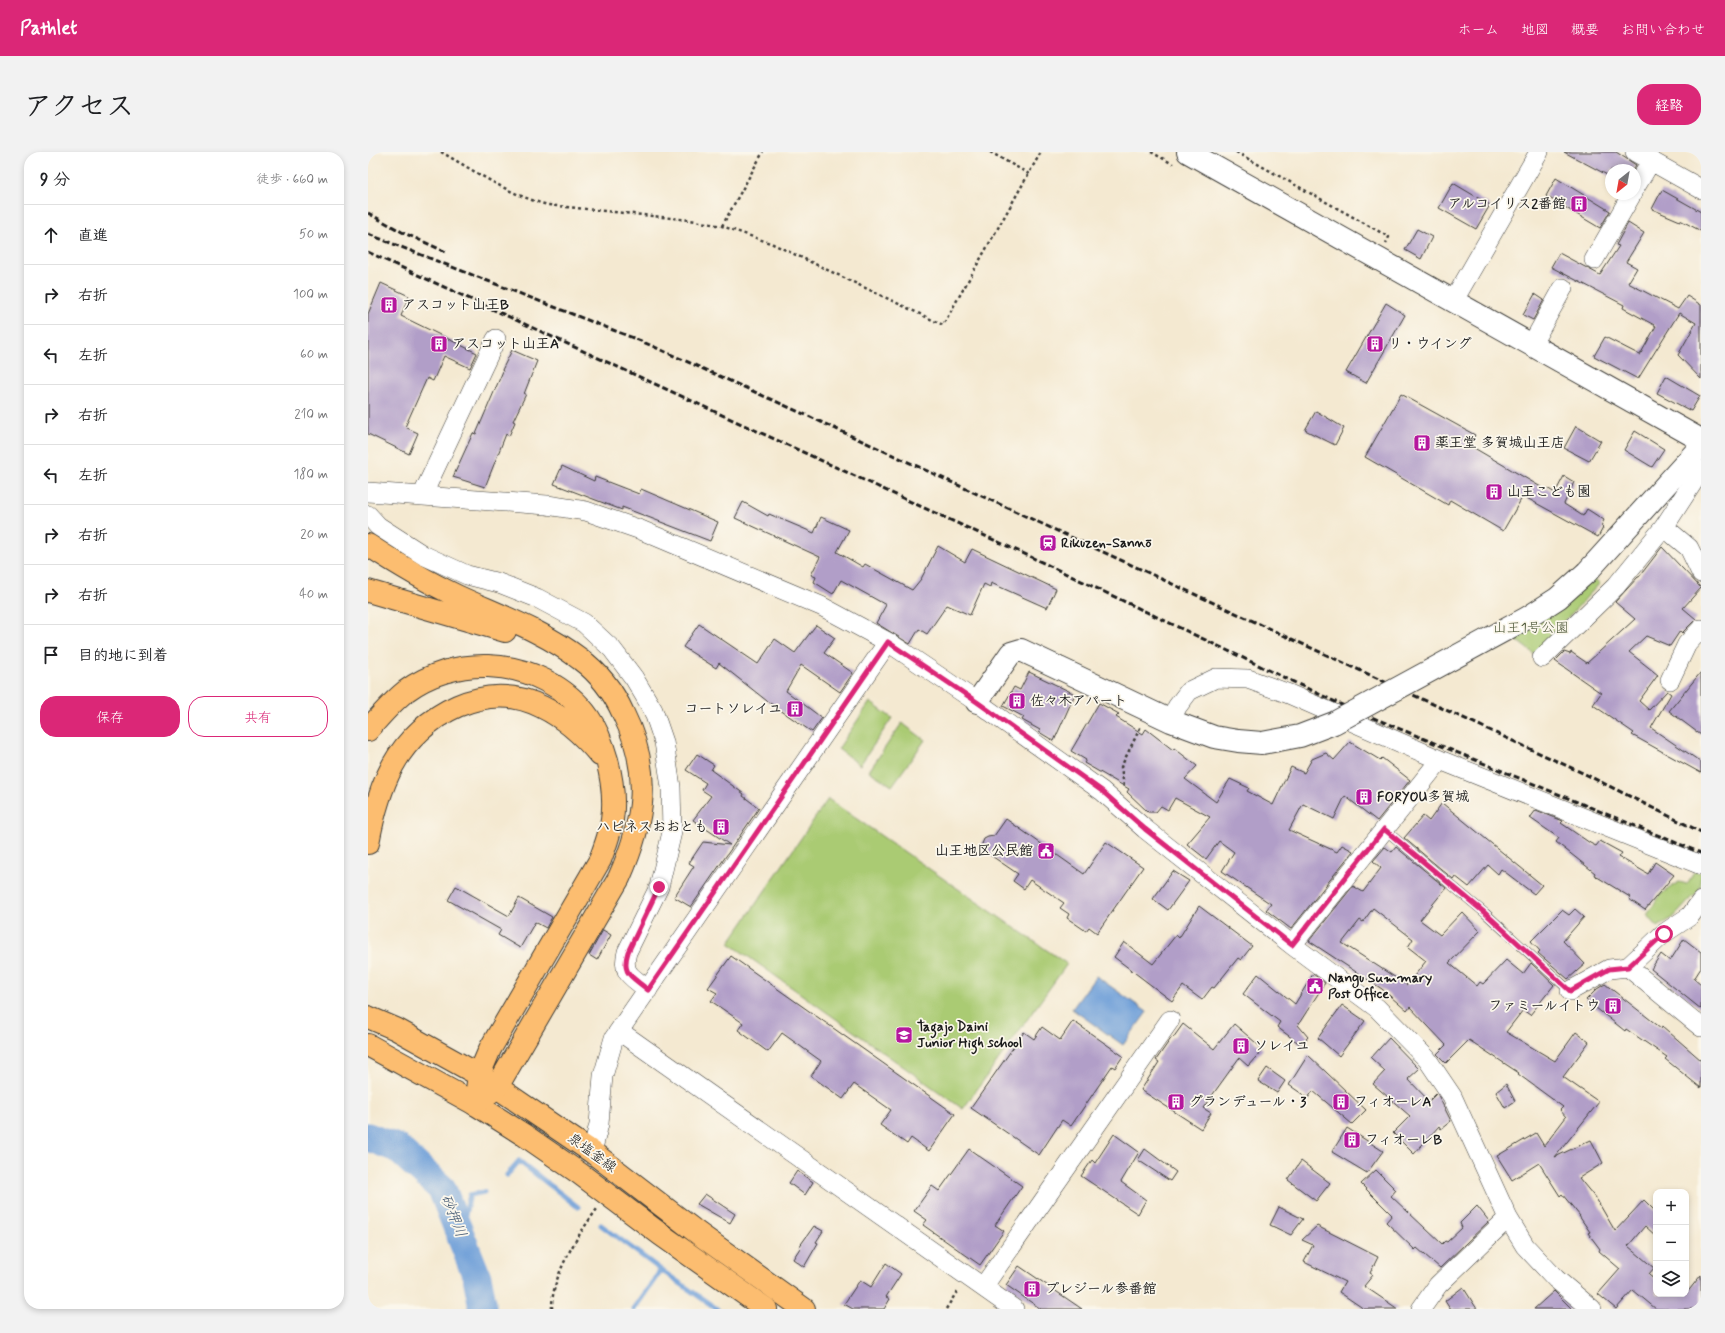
<!DOCTYPE html>
<html lang="ja">
<head>
<meta charset="utf-8">
<style>
  :root { --surface:#fff; --page:#f2f2f2; --text:#202124; --muted:#757577; --line:#e0e0e0; --accent:#db2777 }
  body { margin:0; font-family:Mynerve,"Klee One",sans-serif; background:var(--page); color:var(--text) }
  .controls { position:absolute; right:12px; bottom:12px; display:grid; overflow:hidden; border-radius:8px; box-shadow:0 2px 6px #0003 }
  .controls button { width:36px; height:36px; display:grid; place-items:center; padding:0; border:0; border-bottom:1px solid var(--line); background:var(--surface); color:var(--text); font:20px sans-serif }
  .compass { position:absolute; left:1237px; top:12px; width:36px; height:36px; border-radius:50%; background:var(--surface); box-shadow:0 2px 6px #0003; rotate:211deg }
  .stop { position:absolute; width:12px; height:12px; margin:-9px; border:3px solid #db2777; border-radius:50%; background:#fff }
  .stop.end { background:#db2777; border-color:#fff; box-shadow:0 1px 4px #0008 }
  .list { margin:0; padding:0; list-style:none }
  h2 { display:flex; justify-content:space-between; align-items:center; height:52px; margin:0; padding:0 16px; font-size:17px }
  h2 small { font-size:13px; font-weight:400; color:var(--muted) }
  .list li { display:grid; grid-template-columns:26px 1fr auto; gap:12px; align-items:center; box-sizing:border-box; height:60px; padding:0 16px; border-top:1px solid var(--line) }
  .list b { display:block; font-size:15px; white-space:nowrap }
  .list em { font-size:13px; font-style:normal; color:var(--muted) }
  .actions { display:flex; gap:8px; padding:12px 16px }
  .actions a { flex:1; padding:9px 0; border:1px solid var(--accent); border-radius:16px; text-align:center; font-size:14px; color:var(--accent) }
  .actions .main { background:var(--accent); color:#fff }
  .icon { flex:none; width:22px; height:22px; fill:none; stroke:currentColor; stroke-width:2; stroke-linecap:round; stroke-linejoin:round }
  .map { position:relative; flex:none; width:1333px; height:1157px; overflow:hidden; border-radius:16px }
  header { display:flex; align-items:center; gap:24px; box-sizing:border-box; height:56px; padding:0 20px; background:var(--accent); color:#fff }
  header strong { font-size:19px }
  nav { display:flex; gap:22px; margin-inline-start:auto; font-size:14px }
  .intro { display:flex; align-items:center; justify-content:space-between; box-sizing:border-box; height:96px; padding:0 24px }
  h1 { margin:0; font-size:28px }
  .button { padding:10px 18px; border-radius:16px; background:var(--accent); color:#fff; font-size:14px; font-weight:700 }
  main { display:flex; gap:24px; padding:0 24px }
  aside { flex:1; background:var(--surface); border-radius:16px; box-shadow:0 2px 6px #0003 }
  .map>svg:first-child { display:block }
  .green { fill:#aacb73; stroke:#637448 }
  .water { fill:#6e9fd8; stroke:#455e7a }
  .lines { fill:none; stroke-linecap:round; stroke-linejoin:round }
  .stream { stroke:#6e9fd8; stroke-width:5 }
  .river { stroke:#6e9fd8; stroke-width:29 }
  .building { fill:#b19ec8; fill-rule:evenodd }
  .service-casing { stroke:#3c3b37; stroke-width:10 }
  .minor-casing { stroke:#3c3b37; stroke-width:20 }
  .tertiary-casing { stroke:#3c3b37; stroke-width:24 }
  .primary-casing { stroke:#3c3b37; stroke-width:24 }
  .motorway-casing { stroke:#3c3b37; stroke-width:24 }
  .path { stroke:#3c3b37; stroke-width:2.5; stroke-dasharray:3 3; stroke-linecap:butt }
  .service { stroke:#fff; stroke-width:9 }
  .minor { stroke:#fff; stroke-width:19 }
  .tertiary { stroke:#fff; stroke-width:22 }
  .primary { stroke:#fcbd6f; stroke-width:22 }
  .motorway { stroke:#fcbd6f; stroke-width:22 }
  .rail { stroke:#1c1c1c; stroke-width:3; stroke-dasharray:6 3; stroke-linecap:butt }
  .tertiary-bridge-casing { stroke:#3c3b37; stroke-width:24; stroke-linecap:butt }
  .tertiary-bridge { stroke:#fff; stroke-width:22 }
  .route { stroke:#db2777; stroke-width:5 }
  .labels { text-anchor:middle; dominant-baseline:central; stroke-width:3.5; stroke-linejoin:round; paint-order:stroke }
  .poi-label { font-size:14px; font-weight:bold; fill:#1c1c1c; stroke:#fbf7ec; text-anchor:start }
  .park-label { font-size:14px; fill:#4e593a; stroke:#fbf7ec }
  .street-label { font-size:14px; fill:#1c1c1c; stroke:#fbf7ec }
  .water-label { font-size:15px; font-style:italic; fill:#415771; stroke:#fbf7ec }
</style>
</head>
<body>
<header>
<strong>Pathlet</strong>
<nav><a>ホーム</a><a>地図</a><a>概要</a><a>お問い合わせ</a></nav>
</header>
<div class="intro"><h1>アクセス</h1><a class="button">経路</a></div>
<main>
<aside>
<h2>9 分<small>徒歩 · 660 m</small></h2>
<ul class="list">
<li><svg class="icon" aria-label="ahead" viewBox="0 0 24 24"><path d="M12 20V5M6 11l6-6 6 6"/></svg><div><b>直進</b></div><em>50 m</em></li>
<li><svg class="icon" aria-label="right" viewBox="0 0 24 24"><path d="M7 20v-9h11M14 6l5 5-5 5"/></svg><div><b>右折</b></div><em>100 m</em></li>
<li><svg class="icon" aria-label="left" viewBox="0 0 24 24"><path d="M17 20v-9H6M10 6l-5 5 5 5"/></svg><div><b>左折</b></div><em>60 m</em></li>
<li><svg class="icon" aria-label="right" viewBox="0 0 24 24"><path d="M7 20v-9h11M14 6l5 5-5 5"/></svg><div><b>右折</b></div><em>210 m</em></li>
<li><svg class="icon" aria-label="left" viewBox="0 0 24 24"><path d="M17 20v-9H6M10 6l-5 5 5 5"/></svg><div><b>左折</b></div><em>180 m</em></li>
<li><svg class="icon" aria-label="right" viewBox="0 0 24 24"><path d="M7 20v-9h11M14 6l5 5-5 5"/></svg><div><b>右折</b></div><em>20 m</em></li>
<li><svg class="icon" aria-label="right" viewBox="0 0 24 24"><path d="M7 20v-9h11M14 6l5 5-5 5"/></svg><div><b>右折</b></div><em>40 m</em></li>
<li><svg class="icon" aria-label="arrive" viewBox="0 0 24 24"><path d="M6 21V4h12l-3 4 3 4H6"/></svg><div><b>目的地に到着</b></div></li>
</ul>
<div class="actions"><a class="main">保存</a><a>共有</a></div>
</aside>
<div class="map">
<svg width="1333" height="1157" viewBox="0 0 1333 1157">
  <rect width="100%" height="100%" fill="#fbf7ec"/>
  <filter id="ink" filterUnits="userSpaceOnUse"><feTurbulence type="fractalNoise" baseFrequency=".025" numOctaves="2"/><feDisplacementMap in="SourceGraphic" scale="8" xChannelSelector="R" yChannelSelector="G"/><feConvolveMatrix kernelMatrix="1 2 1 2 8 2 1 2 1" color-interpolation-filters="sRGB"/></filter>
  <filter id="wash" filterUnits="userSpaceOnUse"><feTurbulence type="fractalNoise" baseFrequency=".012" numOctaves="4" result="noise"/><feDisplacementMap in="SourceGraphic" scale="16" xChannelSelector="R" yChannelSelector="G"/><feGaussianBlur stdDeviation="0.9" result="paint"/><feColorMatrix in="noise" values="0 0 0 0 0 0 0 0 0 0 0 0 0 0 0 0 0 1.4 0 .05"/><feComposite in="paint" operator="in"/></filter>
  <g filter="url(#wash)">
    <rect width="100%" height="100%" fill="#f4e9d1"/>
    <path class="green" d="M1225,426L1232,431L1166,502L1130,474Z
      M502,550L524,566L492,613L470,597Z
      M534,571L557,588L524,634L501,619Z
      M460,647L699,812L595,957L361,791Z
      M1327,719L1333,721V733L1331,738L1307,764L1290,775L1279,763L1294,741L1311,730L1319,732Z"/>
    <path class="water" d="M728,824L779,860L755,893L704,857Z"/>
    <g class="lines">
      <path class="stream" d="M139,1023L151,1009L210,1055
        M233,1073L293,1118L349,1157
        M92,1081L102,1043L116,1040
        M266,1157L293,1118"/>
      <path class="river" d="M0,985L29,996L74,1037L109,1125L114,1150V1157"/>
    </g>
    <g id="blocks">
      <path class="building" d="M1196,0H1248L1268,13L1265,18H1243V25Z
        M1188,26L1242,59L1232,76L1178,44Z
        M1085,31L1122,53L1108,77L1071,56Z
        M1294,38L1333,60V79L1312,68V69L1284,57Z
        M1260,71L1276,81L1258,110L1269,116L1260,131L1310,157L1319,144L1333,153V227L1310,203L1328,171L1311,161L1270,227L1226,204L1237,185L1272,203L1288,174L1255,156L1256,153L1183,115L1191,101L1232,123L1251,94L1248,93Z
        M1049,77L1064,85L1053,107L1037,98Z
        M13,131L41,144L33,164L109,201L102,216L76,204L65,229L59,226L37,275L50,281L41,302L0,282V162Z
        M1167,142L1176,148L1165,168L1155,163Z
        M1018,151L1037,163L998,231L978,220Z
        M144,198L169,209L156,242H158L145,269L147,270L141,284L138,282L117,335L85,325L105,281L108,282L135,219L134,218Z
        M1298,224L1332,244L1323,259L1289,241Z
        M1033,242L1107,283L1101,293L1178,338L1179,336L1187,341L1196,324L1206,330L1196,352L1215,364L1219,357L1236,368L1233,374L1235,376L1230,385L1155,344L1135,379L1082,348L1080,353L997,305Z
        M948,259L976,276L967,293L937,278Z
        M1208,274L1233,289L1221,309L1196,296Z
        M1267,279L1296,297L1284,315L1256,298Z
        M194,314L226,329L227,325L271,342L273,337L350,370L342,389L254,355V358L186,332Z
        M375,350L400,364L401,362L446,381L453,365L481,378L469,400L495,415L497,412L544,438L553,427L570,394L597,410L604,397L688,437L679,456L623,431L622,435L616,432L602,463L579,453L559,482L551,477L542,492L508,471L518,453L473,428L465,442L446,430L448,425L443,423L452,405L367,366Z
        M1294,395L1333,436L1315,456L1328,467L1314,481L1312,479L1302,494L1278,484L1261,500L1290,523L1271,549L1281,558L1299,539L1303,542L1283,576L1333,610V621L1264,583L1266,581L1225,553L1233,541L1187,509L1196,500L1202,502L1203,500L1219,511L1267,467L1247,450L1270,425H1271Z
        M331,472L390,512L407,487L427,501L448,473L467,486L456,501L485,521L472,540L433,513L418,539L454,566L444,580L399,549L351,511L348,516L315,495Z
        M661,520L707,542L686,589L671,580L672,578L654,568L656,565L635,554L646,535L652,538Z
        M1333,520V583L1301,559Z
        M731,551L751,562L748,565L775,582L778,577L805,598L806,596L829,614L817,627L848,650L862,627L881,636L879,639L905,653L923,615L936,621L944,607L958,601L966,608L982,590L1012,608L1014,606L1042,628L1009,669L977,644L966,667L935,652L921,678L969,700L974,693L985,699L923,777L898,758L903,752L854,719L866,700L851,689L838,707L819,692L842,665L807,646L800,658L793,654L788,660H780L759,640L761,637L716,611L718,608L703,599Z
        M329,602L346,613L343,618L376,642L375,644L391,656L323,755L306,745L326,714L321,711L335,690L362,693L325,668L343,644L334,638L338,631L318,618Z
        M1074,651L1174,733L1166,742L1133,717L1130,722L1120,713L1101,735L1087,724L1085,727L1036,686L1055,664L1061,669Z
        M1168,658L1195,669L1193,671L1222,691L1228,694L1232,689L1254,701L1251,705L1280,722L1287,710L1306,723L1277,758L1261,747L1262,745L1226,723L1227,721L1188,690L1191,686L1162,666Z
        M638,667L716,722L738,690L775,715L729,781L721,775L718,779L699,766L701,762L692,756L696,751L662,728L656,737L645,729L650,722L615,698L614,692L616,687L620,685L626,684Z
        M1017,695L1024,700L1028,695L1078,736L1052,768L1072,783L1094,760L1112,779L1081,811L1109,834L1112,830L1115,832L1138,808L1155,822L1163,811L1186,833L1162,863L1155,858L1138,880L1187,909L1208,880L1221,890L1195,925L1231,950L1187,1005L1223,988L1235,1011L1211,1026L1229,1048L1247,1079L1276,1048L1288,1060V1084L1277,1074L1260,1094L1286,1116L1281,1122L1288,1128V1142H1318L1333,1123V1152L1329,1157H1288L1265,1138L1248,1157L1230,1142L1252,1117L1231,1099L1232,1097L1220,1081L1222,1080L1211,1064H1212L1194,1042L1192,1044L1171,1011L1144,1028L1129,1004L1168,981L1176,994L1198,965L1192,958L1195,955L1150,922L1151,921L1101,888L1078,911L1069,902L1078,893L1042,855L1039,859L1014,837L941,789L985,734L995,740L1013,716L1005,709ZM1005,756L1045,787L1040,795L1058,809L1039,833L974,791L992,768L995,770Z
        M805,719L821,729L800,758L785,747Z
        M88,734L141,764L151,746L184,765L178,776L167,770L152,796L130,783L133,778L80,748Z
        M831,754L884,794L873,808L870,806L846,836L844,835L834,848L815,834L804,849L746,805L756,790L785,812L808,783L811,786Z
        M1207,757L1216,765L1195,789L1217,812L1200,827L1170,801L1172,799L1163,789L1194,758L1201,763Z
        M235,778L243,783L229,808L221,803Z
        M1316,787L1333,800V816L1326,827L1333,833V857L1283,817L1293,802L1302,809Z
        M363,804L587,962L561,999L543,986L539,992L512,973L523,958L486,932L475,947L443,924L453,909L414,881L400,900L370,878L375,871L343,849L349,841L340,836Z
        M890,822L927,852L945,822L957,831L930,873L940,885L933,893L909,875L912,870L875,842Z
        M1237,832L1293,876L1294,874L1333,908V936L1297,907L1299,905L1258,877L1257,879L1218,848L1229,837Z
        M974,853L997,869L971,904L950,886Z
        M705,869L755,904L747,916L744,914L703,974L694,968L671,1003L603,956L656,880L666,887L674,875L692,888Z
        M815,872L846,897L866,872L895,897L880,914L871,906L835,956L843,961L833,977L773,938L791,910L788,908L804,885L805,886Z
        M1021,886L1051,917L1040,927L1061,949L1069,941L1083,969L1073,977L1071,974L1046,1002L1025,981L1042,964L1005,932L1017,919L1003,906Z
        M940,903L998,958L984,972L945,939L940,946L921,933Z
        M899,916L917,929L909,941L890,929Z
        M1138,932L1147,949L1137,956L1128,940Z
        M979,976L1015,999L999,1021L964,1000Z
        M746,982L771,1000L753,1030L778,1048L770,1062L713,1024L724,1008L727,1011Z
        M601,997L654,1034L627,1073L636,1079L612,1113L555,1073L559,1068L546,1059L564,1034L571,1039Z
        M777,997L808,1020L802,1029L770,1008Z
        M933,1009L962,1031L948,1049L920,1028Z
        M1008,1018L1028,1038L1023,1044L1074,1092L1077,1089L1079,1090L1094,1076L1092,1071L1109,1054L1121,1069L1072,1116L1049,1096L1047,1098L1018,1070L1024,1063L993,1032Z
        M429,1019L445,1030L437,1043L421,1031Z
        M337,1042L367,1062L362,1071L329,1052Z
        M911,1055L935,1067L923,1083L902,1073Z
        M446,1074L455,1079L448,1090L450,1091L436,1115L425,1107L432,1096L431,1095Z
        M949,1074L1010,1105L1002,1121L1005,1123L996,1134L1030,1157H996L971,1140L977,1130L936,1110L945,1093L934,1088Z
        M518,1111L533,1122L518,1145L522,1147L516,1157H485L476,1152L492,1128L503,1135Z
        M651,1114L714,1157H673L638,1133Z
        M1095,1135L1109,1157H1082L1077,1149Z
        M1186,1139L1204,1157H1166Z"/>
    </g>
  </g>
  <g filter="url(#ink)">
    <use href="#blocks" fill-opacity="0" stroke="#3c3b37" stroke-width="1"/>
    <g class="lines">
      <g class="service-casing">
        <path id="service" d="M1016,677L1117,761L1202,839"/>
      </g>
      <g class="minor-casing">
        <path id="minor" d="M1267,0L1333,37
          M1267,36L1283,9
          M1226,108L1264,42
          M1086,148L1171,0
          M1164,192L1195,136
          M1333,318L1296,375L1321,396L1333,421
          M0,340L179,353L218,359L273,378L453,454L520,490L609,550L734,639L777,677L924,793L1009,856L1059,907L1084,944L1140,1066L1157,1094L1188,1127L1224,1157
          M54,344L128,187
          M0,363L10,374L55,403L99,423L131,431L169,446L216,471L244,497L266,526L285,558L296,590L303,635L304,680L291,735L259,800C253,823 264,824 280,838
          M1174,506L1248,434L1296,375
          M1302,528L1319,492L1333,477
          M803,569L809,555L821,539L848,526L880,527L921,542L1072,608L1333,713
          M924,793L1072,608
          M1260,815L1333,875
          M1202,839L1241,817L1260,815L1295,782L1322,764L1333,749
          M251,879L646,1157
          M224,1000L231,972L235,924L246,886L520,490
          M615,1135L802,868
          M1053,1157L1070,1133L1140,1066"/>
      </g>
      <g class="tertiary-casing">
        <path id="tertiary" d="M820,0L1333,288
          M1219,420L1333,294
          M609,550L643,501L653,498L803,569L846,585L870,589L894,591"/>
      </g>
      <g class="primary-casing">
        <path id="primary" d="M0,865L28,877L111,923L224,1000L331,1082L436,1157
          M0,893L107,952L156,983L211,1021L292,1082L398,1157"/>
      </g>
      <g class="motorway-casing">
        <path id="motorway" d="M0,393C29,412 57,429 89,444C130,463 176,479 212,507C231,521 245,539 255,561C284,619 277,668 251,726L129,935L107,952
          M0,439L137,479
          M0,578C12,564 23,551 38,539C61,522 91,513 120,514C159,515 199,534 221,566C230,579 235,594 239,608C244,627 247,647 244,668C242,682 237,695 232,708L122,897L111,923L107,952
          M0,691C5,664 12,637 25,613C53,562 119,526 174,555C197,566 216,584 232,603"/>
      </g>
      <path class="path" d="M73,0C107,19 141,43 180,53L322,68L354,74L405,92L575,173L673,0
        M622,0L661,22
        M783,0L805,12
        M868,0L1021,85L1018,91
        M354,74L395,0
        M756,634L753,615L773,574
        M184,1157C183,1124 210,1083 229,1057
        M578,1157L590,1138"/>
      <use href="#service" class="service"/>
      <use href="#minor" class="minor"/>
      <use href="#tertiary" class="tertiary"/>
      <use href="#primary" class="primary"/>
      <use href="#motorway" class="motorway"/>
      <path class="rail" d="M0,61L34,80L80,101
        M0,82L273,189L438,263L1221,624L1333,680
        M0,100L665,406L974,553L1333,701"/>
      <g class="tertiary-bridge-casing">
        <path id="tertiary-bridge" d="M894,591L932,584L966,571L1159,466L1190,446L1219,420"/>
      </g>
      <use href="#tertiary-bridge" class="tertiary-bridge"/>
    </g>
  </g>
  <g class="lines" filter="url(#ink)">
    <path class="route" d="M291,735L260,800C253,823 264,824 280,838L520,490L609,550L734,639L777,677L924,793L1016,677L1117,761L1202,839L1241,817L1260,815L1296,782"/>
  </g>
  <defs>
    <g id="building-square" transform="scale(0.9)"><rect x="-9" y="-9" width="18" height="18" rx="4" fill="#b5179e" stroke="#fbf7ec"/><path d="M-4-6H4V6H1V3H-1V6H-4ZM-2.5-4.3h1.7v1.8h-1.7ZM.8-4.3h1.7v1.8H.8ZM-2.5-1h1.7V.8h-1.7ZM.8-1h1.7V.8H.8Z" fill="#fff"/></g>
    <g id="station-square" transform="scale(0.9)"><rect x="-9" y="-9" width="18" height="18" rx="4" fill="#b5179e" stroke="#fbf7ec"/><path d="M-3-6H3Q5-6 5-4V2Q5 4 3 4L4.5 6H3L1.5 4h-3L-3 6H-4.5L-3 4Q-5 4-5 2V-4Q-5-6-3-6ZM-3.5-4v3h7v-3ZM-3.5 1v1.5H-2V1ZM2 1v1.5H3.5V1Z" fill="#fff"/></g>
    <g id="civic-square" transform="scale(0.9)"><rect x="-9" y="-9" width="18" height="18" rx="4" fill="#b5179e" stroke="#fbf7ec"/><path d="M-.6-6.5H3V-4.5H.6V-3L4-1V1h2V6H-6V1h2V-1L-.6-3ZM-1.2 2.5V6h2.4V2.5Z" fill="#fff"/></g>
    <g id="school-square" transform="scale(0.9)"><rect x="-9" y="-9" width="18" height="18" rx="4" fill="#b5179e" stroke="#fbf7ec"/><path d="M0-5L7-2L0 1L-7-2ZM-4 1L0 2.5L4 1V4Q0 6-4 4Z" fill="#fff"/></g>
  </defs>
  <g fill-rule="evenodd">
    <use href="#building-square" x="1211" y="52"/>
    <use href="#building-square" x="21" y="153"/>
    <use href="#building-square" x="71" y="192"/>
    <use href="#building-square" x="1007" y="192"/>
    <use href="#building-square" x="1054" y="291"/>
    <use href="#building-square" x="1126" y="340"/>
    <use href="#station-square" x="680" y="391"/>
    <use href="#building-square" x="649" y="549"/>
    <use href="#building-square" x="427" y="557"/>
    <use href="#building-square" x="996" y="645"/>
    <use href="#building-square" x="353" y="675"/>
    <use href="#civic-square" x="678" y="699"/>
    <use href="#civic-square" x="947" y="834"/>
    <use href="#building-square" x="1245" y="854"/>
    <use href="#school-square" x="536" y="883"/>
    <use href="#building-square" x="873" y="894"/>
    <use href="#building-square" x="808" y="950"/>
    <use href="#building-square" x="973" y="950"/>
    <use href="#building-square" x="984" y="988"/>
    <use href="#building-square" x="664" y="1137"/>
  </g>
  <g class="labels">
    <g class="poi-label">
      <text x="1198" y="52" text-anchor="end">アルコイリス2番館</text>
      <text x="34" y="153">アスコット山王B</text>
      <text x="84" y="192">アスコット山王A</text>
      <text x="1020" y="192">リ・ウイング</text>
      <text x="1067" y="291">薬王堂 多賀城山王店</text>
      <text x="1139" y="340">山王こども園</text>
      <text x="693" y="391">Rikuzen-Sannō</text>
      <text x="662" y="549">佐々木アパート</text>
      <text x="414" y="557" text-anchor="end">コートソレイユ</text>
      <text x="1009" y="645">FORYOU多賀城</text>
      <text x="340" y="675" text-anchor="end">ハピネスおおとも</text>
      <text x="665" y="699" text-anchor="end">山王地区公民館</text>
      <text x="960" y="826">Nangu Summary<tspan x="960" dy="16">Post Office</tspan></text>
      <text x="1232" y="854" text-anchor="end">ファミールイトウ</text>
      <text x="549" y="875">Tagajo Daini<tspan x="549" dy="16">Junior High school</tspan></text>
      <text x="886" y="894">ソレイユ</text>
      <text x="821" y="950">グランデュール・3</text>
      <text x="986" y="950">フィオーレA</text>
      <text x="997" y="988">フィオーレB</text>
      <text x="677" y="1137">プレジール参番館</text>
    </g>
    <g class="park-label">
      <text x="1163" y="476">山王1号公園</text>
    </g>
    <g class="street-label">
      <text transform="translate(224 1001) rotate(36)">泉塩釜線</text>
    </g>
    <g class="water-label">
      <text transform="translate(85 1064) rotate(68)">砂押川</text>
    </g>
  </g>
</svg>
<div class="controls">
<button>+</button>
<button>−</button>
<button><svg class="icon" aria-label="layers" viewBox="0 0 24 24"><path d="M12 4l9 5-9 5-9-5zM3 14l9 5 9-5"/></svg></button>
</div>
<svg class="compass" viewBox="-18 -18 36 36"><path d="M0-13l5 13h-10z" fill="#e53935"/><path d="M0 13l5-13h-10z" fill="#757577"/></svg>
<div class="stop" style="left:1296px;top:782px"></div>
<div class="stop end" style="left:291px;top:735px"></div>
</div>
</main>
</body>
</html>
